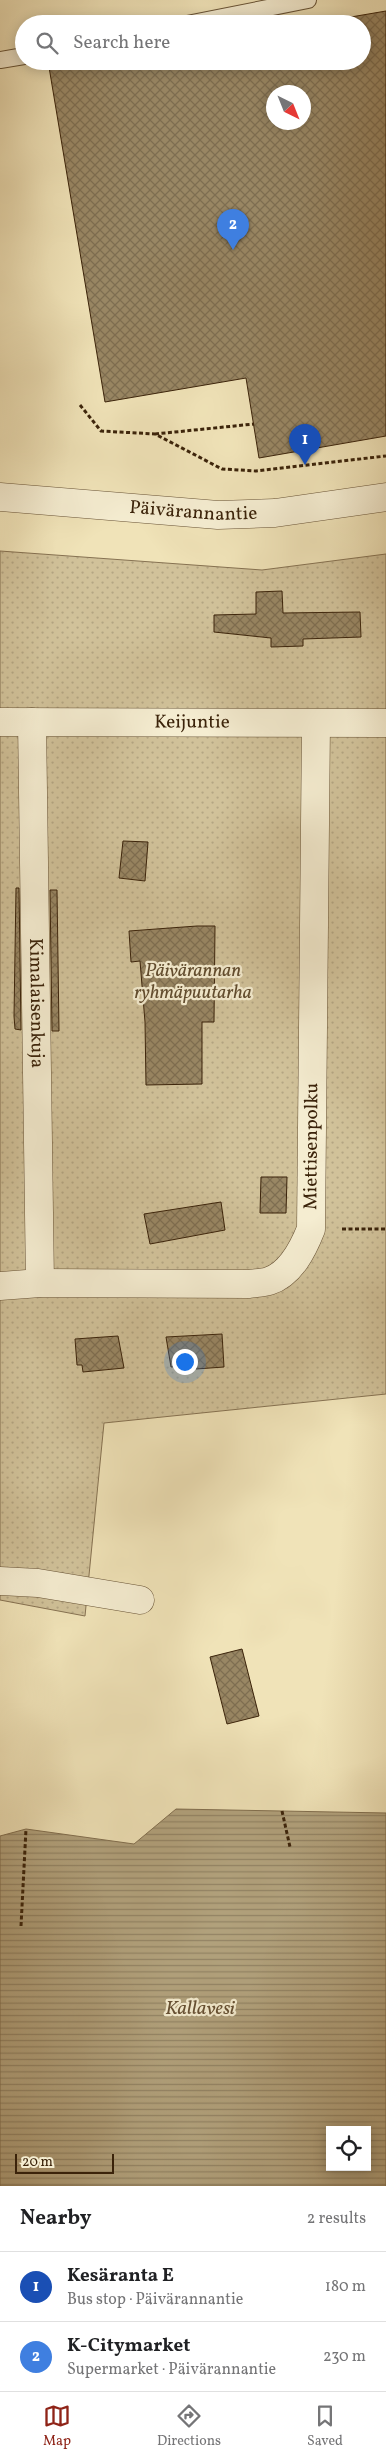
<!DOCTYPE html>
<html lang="en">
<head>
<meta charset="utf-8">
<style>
  :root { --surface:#fff; --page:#f6f6f6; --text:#202124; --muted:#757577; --line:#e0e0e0; --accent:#8f2418 }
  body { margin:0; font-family:Vollkorn,serif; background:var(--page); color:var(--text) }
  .controls { position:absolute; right:15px; bottom:15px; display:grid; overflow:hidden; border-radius:0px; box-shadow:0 2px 12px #0003 }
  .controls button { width:45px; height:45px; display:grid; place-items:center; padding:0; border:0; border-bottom:1px solid var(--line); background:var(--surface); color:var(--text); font:25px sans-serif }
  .compass { position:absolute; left:266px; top:85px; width:45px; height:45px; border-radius:50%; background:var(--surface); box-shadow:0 2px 12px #0003; rotate:137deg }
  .scale { position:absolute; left:15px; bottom:12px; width:99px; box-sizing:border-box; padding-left:5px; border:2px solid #3b230a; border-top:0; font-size:14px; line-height:18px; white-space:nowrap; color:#3b230a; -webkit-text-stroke:4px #f5edd1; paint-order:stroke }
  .you { position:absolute; left:184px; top:1361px; width:18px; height:18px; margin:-12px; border:4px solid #fff; border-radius:50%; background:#1a73e8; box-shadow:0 0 0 8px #1a73e833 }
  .badge { display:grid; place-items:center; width:32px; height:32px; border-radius:50%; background:var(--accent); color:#fff; font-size:16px; font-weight:700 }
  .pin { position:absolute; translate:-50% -41px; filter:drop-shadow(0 1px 2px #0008) }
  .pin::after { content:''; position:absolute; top:26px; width:18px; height:15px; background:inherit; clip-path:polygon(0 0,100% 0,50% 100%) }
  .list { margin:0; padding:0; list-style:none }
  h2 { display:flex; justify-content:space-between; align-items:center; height:65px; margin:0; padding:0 20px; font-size:21px }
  h2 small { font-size:16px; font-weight:400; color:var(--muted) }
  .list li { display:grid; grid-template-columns:32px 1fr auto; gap:15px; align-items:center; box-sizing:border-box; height:70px; padding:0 20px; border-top:1px solid var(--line) }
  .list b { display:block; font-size:19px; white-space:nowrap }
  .list p { margin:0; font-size:16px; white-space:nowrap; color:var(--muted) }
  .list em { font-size:16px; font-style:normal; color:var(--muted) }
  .icon { flex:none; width:28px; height:28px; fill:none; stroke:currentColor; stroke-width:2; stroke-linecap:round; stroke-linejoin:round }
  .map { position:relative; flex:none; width:386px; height:2186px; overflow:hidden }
  .search { position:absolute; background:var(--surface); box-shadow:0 2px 12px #0003; left:15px; right:15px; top:15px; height:55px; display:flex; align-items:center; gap:12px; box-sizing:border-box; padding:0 18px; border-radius:28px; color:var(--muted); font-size:19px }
  .sheet { height:205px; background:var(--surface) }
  nav { display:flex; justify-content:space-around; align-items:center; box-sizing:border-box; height:70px; border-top:1px solid var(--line); background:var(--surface); font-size:14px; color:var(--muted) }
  nav a { display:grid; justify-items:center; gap:2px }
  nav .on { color:var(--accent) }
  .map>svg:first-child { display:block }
  .garden { fill:url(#garden-dots); stroke:#867252 }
  .water { fill:url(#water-rules); stroke:#826f4f; fill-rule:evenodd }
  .building { fill:url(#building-cross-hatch); stroke:#3b230a; fill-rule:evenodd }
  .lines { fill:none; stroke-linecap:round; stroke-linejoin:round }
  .service-casing { stroke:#685336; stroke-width:18 }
  .minor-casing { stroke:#685336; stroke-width:29 }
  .tertiary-casing { stroke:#685336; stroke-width:29 }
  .path { stroke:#3b230a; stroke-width:3; stroke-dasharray:4 2.5; stroke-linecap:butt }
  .service { stroke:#f5edd1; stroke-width:16 }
  .minor { stroke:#f5edd1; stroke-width:28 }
  .tertiary { stroke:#f5edd1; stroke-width:28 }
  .labels { text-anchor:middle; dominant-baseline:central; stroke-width:4.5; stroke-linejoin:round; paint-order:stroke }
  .street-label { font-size:19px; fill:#3b230a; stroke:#f5edd1 }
  .park-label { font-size:19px; font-style:italic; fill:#604b2e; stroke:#f5edd1 }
  .water-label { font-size:20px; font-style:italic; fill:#654f32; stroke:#f5edd1 }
</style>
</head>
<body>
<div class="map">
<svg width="386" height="2186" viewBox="0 0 386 2186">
  <defs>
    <pattern id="garden-dots" width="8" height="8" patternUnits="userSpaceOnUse" patternTransform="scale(1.25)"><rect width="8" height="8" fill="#d1c29a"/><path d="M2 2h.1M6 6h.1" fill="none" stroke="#b4a683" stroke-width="1.8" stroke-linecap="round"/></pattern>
    <pattern id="water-rules" width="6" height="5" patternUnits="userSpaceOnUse" patternTransform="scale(1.25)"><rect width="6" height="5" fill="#b2a27d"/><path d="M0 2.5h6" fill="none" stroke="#928465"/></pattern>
    <pattern id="building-cross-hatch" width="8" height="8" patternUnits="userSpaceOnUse" patternTransform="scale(1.25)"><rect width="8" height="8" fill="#998764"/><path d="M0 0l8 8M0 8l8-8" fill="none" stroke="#7e6e51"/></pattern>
  </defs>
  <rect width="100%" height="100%" fill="#f0e3b8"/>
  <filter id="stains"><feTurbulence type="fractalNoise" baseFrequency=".004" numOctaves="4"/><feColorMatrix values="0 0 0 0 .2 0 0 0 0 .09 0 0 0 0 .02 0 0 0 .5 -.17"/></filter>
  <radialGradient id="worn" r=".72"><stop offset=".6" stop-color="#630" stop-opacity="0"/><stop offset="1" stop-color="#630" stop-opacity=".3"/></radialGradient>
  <path class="garden" d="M0,551L262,570L386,554V1394L104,1423L85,1616L0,1600Z"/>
  <path class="water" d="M176,1809L386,1813V2186H0V1836L26,1829L134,1844ZM330,2130H367V2167H330Z"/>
  <path class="building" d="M386,11V436L259,458L246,378L105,402L49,67L86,61H362V24H310ZM274,92H304V122H274Z
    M282,591L283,613L360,612L361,637L303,639V646L271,647V638L214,632V615L256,614V592Z
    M123,841L148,842L145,881L119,878Z
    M16,888H19L21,1030L15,1029L14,1016Z
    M50,890H57L59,1031H52Z
    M197,926H215L214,1022H202V1084L146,1085L145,1022L140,961L131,962L129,931Z
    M261,1177H287L286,1213H260Z
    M221,1202L225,1230L150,1244L144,1214Z
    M222,1334L224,1367L196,1369V1365L171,1367L166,1337Z
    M118,1336L124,1368L83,1372L82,1365H77L75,1339Z
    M242,1649L259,1716L227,1724L210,1657Z"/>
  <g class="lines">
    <g class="service-casing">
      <path id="service" d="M187,24L308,0
        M0,60L24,56"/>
    </g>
    <g class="minor-casing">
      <g id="minor">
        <path id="s1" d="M0,722L386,723"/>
        <path id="s2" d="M32,722L40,1283"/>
        <path id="s3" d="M0,1286L40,1283L249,1284C255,1283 263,1283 269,1281C291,1274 303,1249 311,1229L316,724"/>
        <path d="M0,1581L38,1583L140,1600"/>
      </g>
    </g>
    <g class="tertiary-casing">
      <g id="tertiary">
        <path id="s4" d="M0,497L218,515L275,513L386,497"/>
      </g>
    </g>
    <path class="path" d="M80,405L101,431L155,434L222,469L256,471L386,456
      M155,434L254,424
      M342,1229H386
      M282,1811L290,1847
      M21,1926L26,1829"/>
    <use href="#service" class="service"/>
    <use href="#minor" class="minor"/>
    <use href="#tertiary" class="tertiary"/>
  </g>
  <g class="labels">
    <g class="street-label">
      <text stroke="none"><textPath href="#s4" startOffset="194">Päivärannantie</textPath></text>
      <text stroke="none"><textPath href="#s1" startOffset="192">Keijuntie</textPath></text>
      <text stroke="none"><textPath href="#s2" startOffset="281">Kimalaisenkuja</textPath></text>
      <text stroke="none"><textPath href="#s3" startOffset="421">Miettisenpolku</textPath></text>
    </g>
    <g class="park-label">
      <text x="193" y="971">Päivärannan<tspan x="193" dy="22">ryhmäpuutarha</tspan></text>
    </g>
    <g class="water-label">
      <text x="200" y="2009">Kallavesi</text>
    </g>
  </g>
  <rect width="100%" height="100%" filter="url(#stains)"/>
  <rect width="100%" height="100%" fill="url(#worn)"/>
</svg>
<div class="controls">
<button><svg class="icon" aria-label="locate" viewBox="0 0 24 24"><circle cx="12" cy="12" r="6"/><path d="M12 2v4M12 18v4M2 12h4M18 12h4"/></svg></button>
</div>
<svg class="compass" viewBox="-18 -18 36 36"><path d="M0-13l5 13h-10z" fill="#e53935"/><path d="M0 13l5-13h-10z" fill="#757577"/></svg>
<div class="scale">20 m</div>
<div class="you"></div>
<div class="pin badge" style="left:305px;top:465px;background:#1a4fb4">1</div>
<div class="pin badge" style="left:233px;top:250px;background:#3f7fe0">2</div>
<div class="search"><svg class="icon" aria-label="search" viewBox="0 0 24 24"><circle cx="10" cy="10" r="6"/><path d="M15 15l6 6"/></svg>Search here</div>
</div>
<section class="sheet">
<h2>Nearby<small>2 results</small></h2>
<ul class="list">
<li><span class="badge" style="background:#1a4fb4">1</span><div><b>Kesäranta E</b><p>Bus stop · Päivärannantie</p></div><em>180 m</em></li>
<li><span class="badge" style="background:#3f7fe0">2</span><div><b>K-Citymarket</b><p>Supermarket · Päivärannantie</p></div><em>230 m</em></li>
</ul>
</section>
<nav>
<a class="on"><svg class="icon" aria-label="map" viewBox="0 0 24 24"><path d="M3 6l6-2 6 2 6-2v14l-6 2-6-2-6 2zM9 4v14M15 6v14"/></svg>Map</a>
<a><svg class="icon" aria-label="directions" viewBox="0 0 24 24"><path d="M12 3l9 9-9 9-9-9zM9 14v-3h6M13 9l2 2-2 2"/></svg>Directions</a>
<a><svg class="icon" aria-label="saved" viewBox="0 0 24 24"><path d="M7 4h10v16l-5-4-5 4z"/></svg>Saved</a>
</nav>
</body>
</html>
